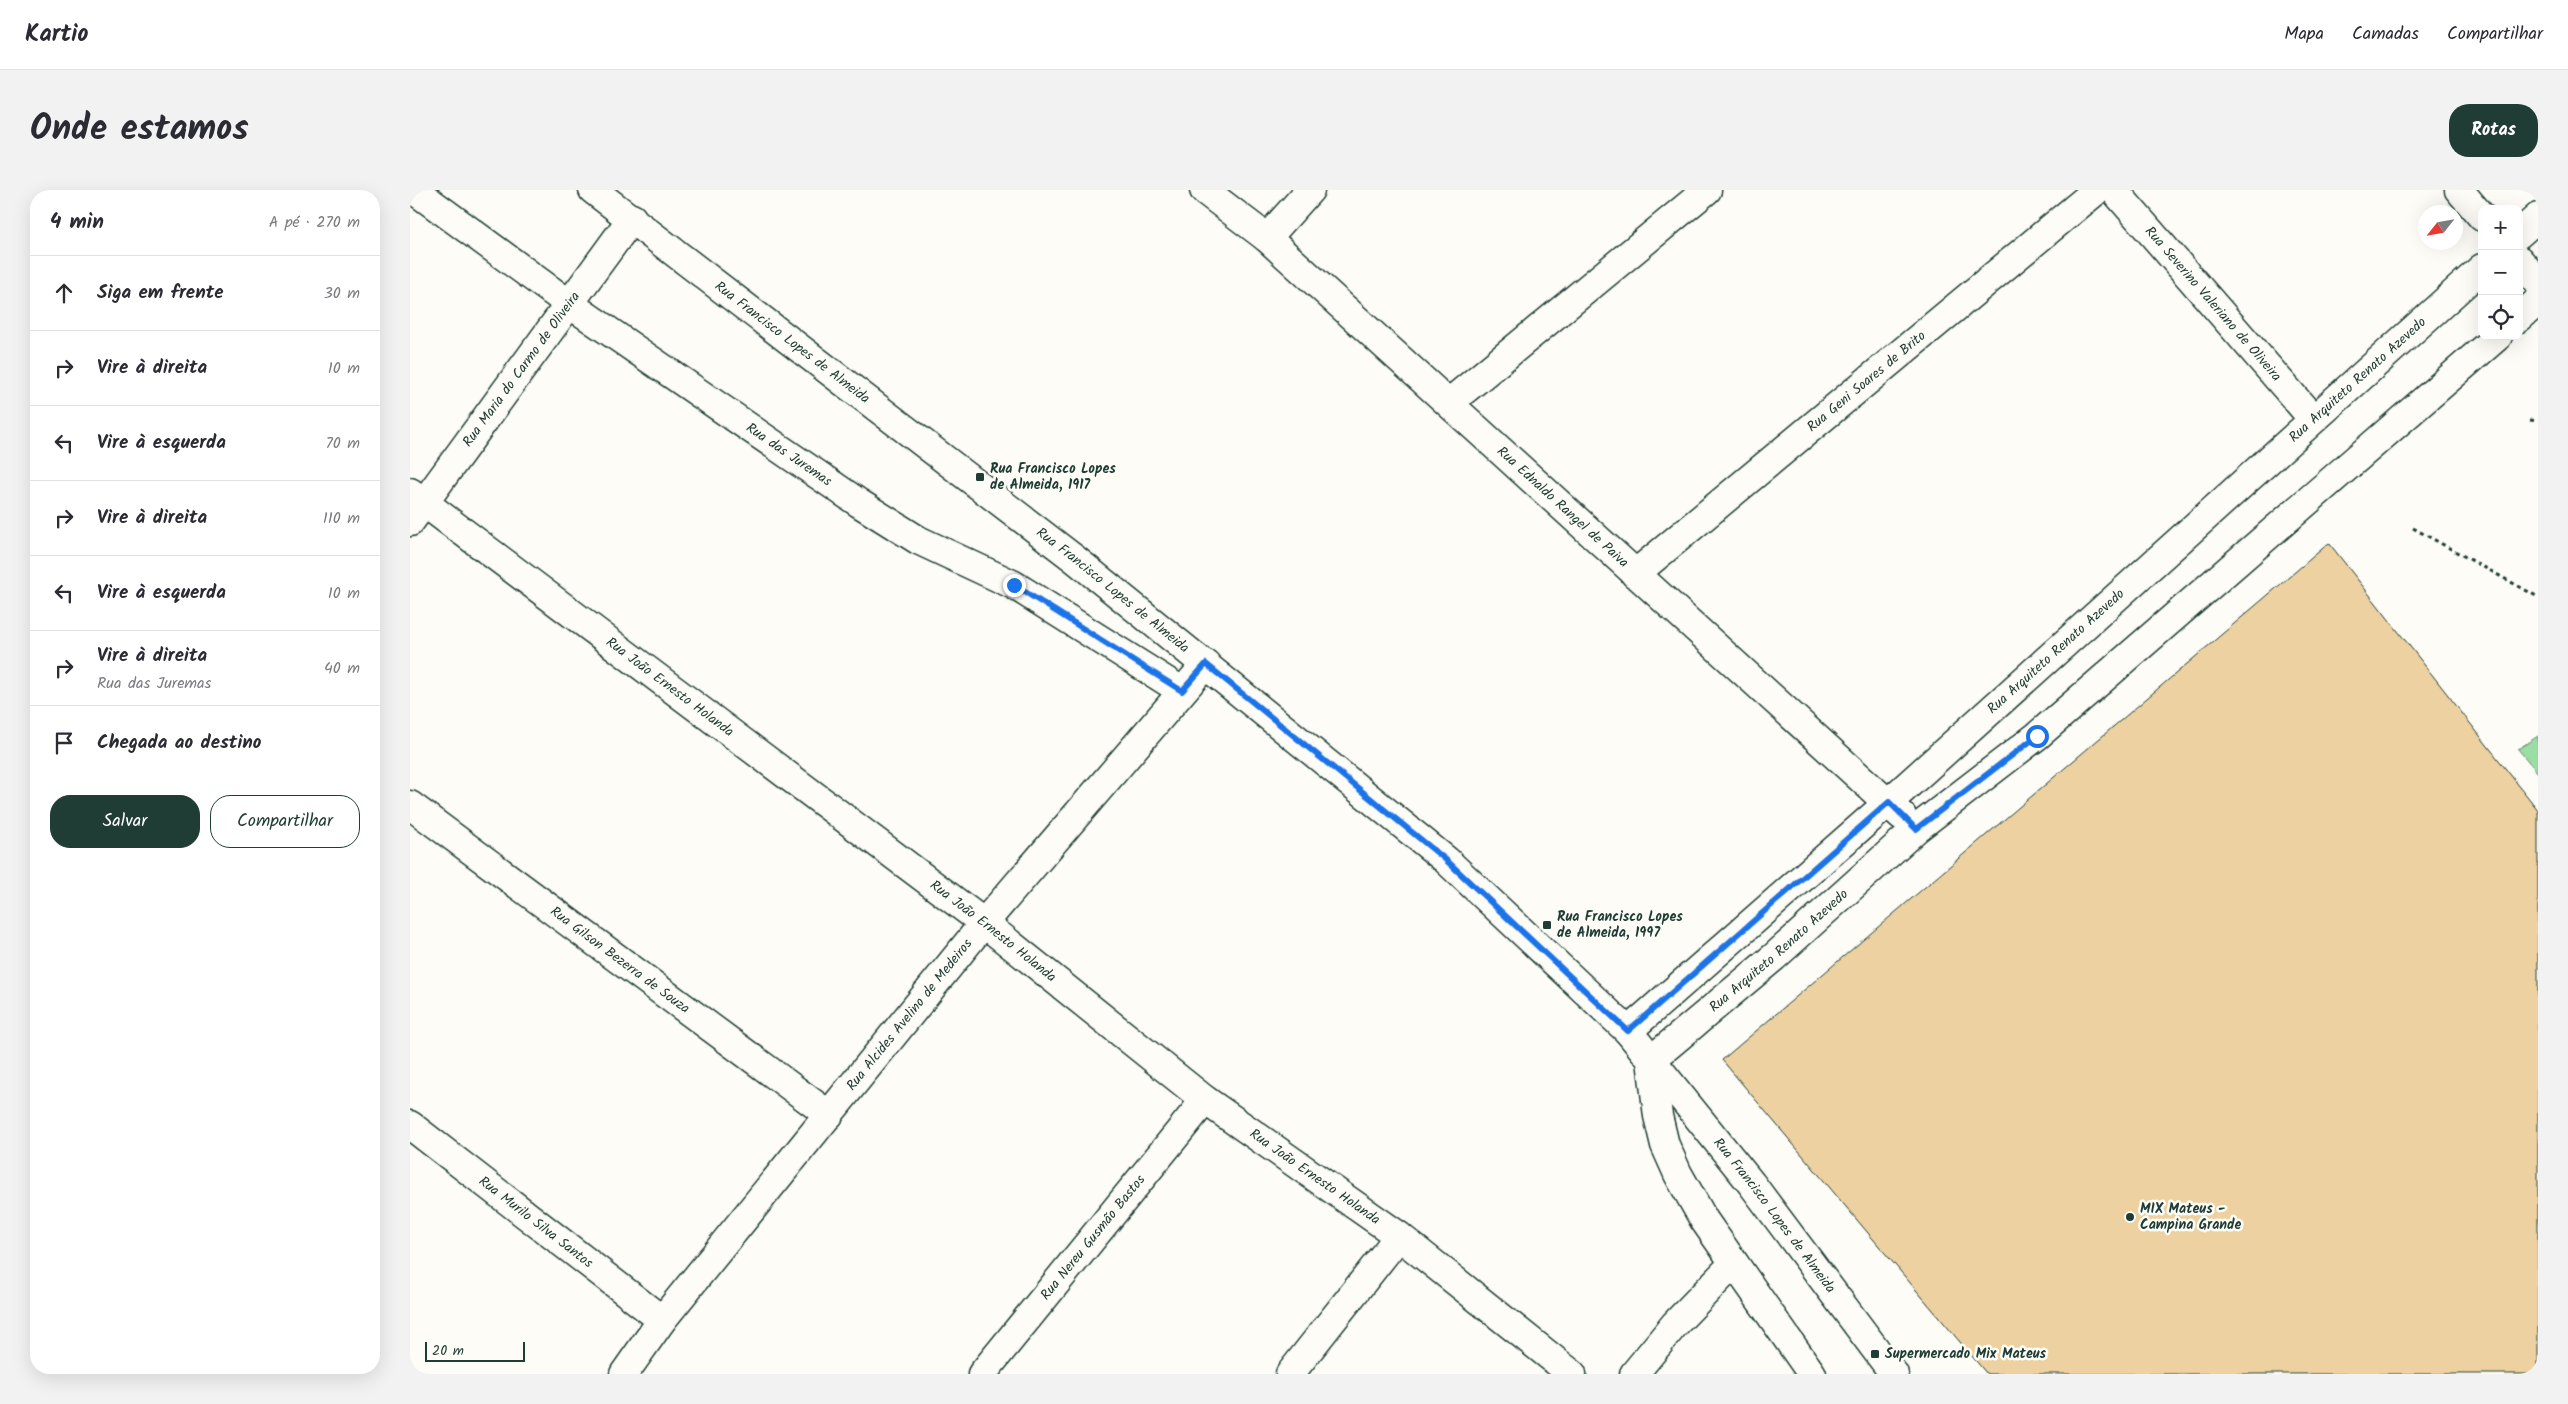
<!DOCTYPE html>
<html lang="pt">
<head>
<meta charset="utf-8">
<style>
  :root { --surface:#fff; --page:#f2f2f3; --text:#2b2b33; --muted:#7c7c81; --line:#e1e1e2; --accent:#1f3d34 }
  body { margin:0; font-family:Kalam,sans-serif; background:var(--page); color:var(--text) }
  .controls { position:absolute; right:15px; top:15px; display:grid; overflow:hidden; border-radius:10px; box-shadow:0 5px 20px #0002 }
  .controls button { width:45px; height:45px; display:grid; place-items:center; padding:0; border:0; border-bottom:1px solid var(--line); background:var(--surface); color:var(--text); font:25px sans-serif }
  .compass { position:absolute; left:2008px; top:15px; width:45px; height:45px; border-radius:50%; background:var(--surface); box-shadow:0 5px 20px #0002; rotate:239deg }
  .scale { position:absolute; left:15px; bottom:12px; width:100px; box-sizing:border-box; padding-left:5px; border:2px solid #1f3d34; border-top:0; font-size:14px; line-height:18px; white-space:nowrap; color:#1f3d34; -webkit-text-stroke:4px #fdfcf7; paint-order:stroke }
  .stop { position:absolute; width:15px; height:15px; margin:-11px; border:4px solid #1a73e8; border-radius:50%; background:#fff }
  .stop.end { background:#1a73e8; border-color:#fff; box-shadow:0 1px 5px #0008 }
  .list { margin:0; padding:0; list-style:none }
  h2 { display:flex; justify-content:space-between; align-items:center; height:65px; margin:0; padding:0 20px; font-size:21px }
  h2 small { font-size:16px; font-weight:400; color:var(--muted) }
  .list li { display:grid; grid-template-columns:32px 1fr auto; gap:15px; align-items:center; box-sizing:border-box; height:75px; padding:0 20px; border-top:1px solid var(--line) }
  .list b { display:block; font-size:19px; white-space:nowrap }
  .list p { margin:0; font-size:16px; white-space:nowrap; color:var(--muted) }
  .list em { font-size:16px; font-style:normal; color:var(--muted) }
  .actions { display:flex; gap:10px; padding:15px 20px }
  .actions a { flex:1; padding:11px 0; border:1px solid var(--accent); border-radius:20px; text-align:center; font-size:18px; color:var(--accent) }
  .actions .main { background:var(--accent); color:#fff }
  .icon { flex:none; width:28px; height:28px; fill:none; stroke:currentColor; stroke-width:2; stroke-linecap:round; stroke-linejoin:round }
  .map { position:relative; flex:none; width:2128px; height:1184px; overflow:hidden; border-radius:20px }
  header { display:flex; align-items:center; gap:30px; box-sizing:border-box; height:70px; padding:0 25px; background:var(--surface); border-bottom:1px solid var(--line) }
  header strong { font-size:24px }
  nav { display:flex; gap:28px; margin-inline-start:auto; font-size:18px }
  .intro { display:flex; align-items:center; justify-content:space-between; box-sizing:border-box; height:120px; padding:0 30px }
  h1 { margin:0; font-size:35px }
  .button { padding:12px 22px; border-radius:20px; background:var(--accent); color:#fff; font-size:18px; font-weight:700 }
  main { display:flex; gap:30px; padding:0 30px }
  aside { flex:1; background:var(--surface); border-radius:20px; box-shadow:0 5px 20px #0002 }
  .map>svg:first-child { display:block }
  .green { fill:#9cdca5; stroke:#5e8c6c }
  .building { fill:#edd1a1; stroke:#1f3d34 }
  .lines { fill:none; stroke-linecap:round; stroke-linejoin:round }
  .street-casing { stroke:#1f3d34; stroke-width:31 }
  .secondary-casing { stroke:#1f3d34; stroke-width:31 }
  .path { stroke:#1f3d34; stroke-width:3; stroke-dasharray:4 4; stroke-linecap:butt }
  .street { stroke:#fdfcf7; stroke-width:28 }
  .secondary { stroke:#fdfcf7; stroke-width:28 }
  .route { stroke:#1a73e8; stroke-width:6 }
  .poi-dot { fill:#1f3d34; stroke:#fdfcf7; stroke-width:2 }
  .labels { text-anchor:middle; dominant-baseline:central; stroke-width:5; stroke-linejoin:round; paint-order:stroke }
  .street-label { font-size:14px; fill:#1f3d34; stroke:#fdfcf7 }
  .poi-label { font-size:14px; font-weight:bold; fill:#1f3d34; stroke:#fdfcf7; text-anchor:start }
</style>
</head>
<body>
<header>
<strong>Kartio</strong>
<nav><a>Mapa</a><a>Camadas</a><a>Compartilhar</a></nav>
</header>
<div class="intro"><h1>Onde estamos</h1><a class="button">Rotas</a></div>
<main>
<aside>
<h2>4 min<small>A pé · 270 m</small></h2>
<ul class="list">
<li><svg class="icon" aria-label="ahead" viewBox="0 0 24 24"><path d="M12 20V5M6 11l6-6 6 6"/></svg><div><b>Siga em frente</b></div><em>30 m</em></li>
<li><svg class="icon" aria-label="right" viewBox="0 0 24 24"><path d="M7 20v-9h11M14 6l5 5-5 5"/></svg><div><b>Vire à direita</b></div><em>10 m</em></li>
<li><svg class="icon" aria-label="left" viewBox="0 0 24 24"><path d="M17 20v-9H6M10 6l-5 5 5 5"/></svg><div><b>Vire à esquerda</b></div><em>70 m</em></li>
<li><svg class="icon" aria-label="right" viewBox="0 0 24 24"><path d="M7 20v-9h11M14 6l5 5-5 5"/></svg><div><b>Vire à direita</b></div><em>110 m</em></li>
<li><svg class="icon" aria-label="left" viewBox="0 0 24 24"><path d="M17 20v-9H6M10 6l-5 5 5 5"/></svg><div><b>Vire à esquerda</b></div><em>10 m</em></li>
<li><svg class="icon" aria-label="right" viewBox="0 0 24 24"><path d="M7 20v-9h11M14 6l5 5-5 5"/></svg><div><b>Vire à direita</b><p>Rua das Juremas</p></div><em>40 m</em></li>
<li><svg class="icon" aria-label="arrive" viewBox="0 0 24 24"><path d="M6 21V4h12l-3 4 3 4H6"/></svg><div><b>Chegada ao destino</b></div></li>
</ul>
<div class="actions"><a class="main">Salvar</a><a>Compartilhar</a></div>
</aside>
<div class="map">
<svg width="2128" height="1184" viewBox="0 0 2128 1184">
  <rect width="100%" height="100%" fill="#fdfcf7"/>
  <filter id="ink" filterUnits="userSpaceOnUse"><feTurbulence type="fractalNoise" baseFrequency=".02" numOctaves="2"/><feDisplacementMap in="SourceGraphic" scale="10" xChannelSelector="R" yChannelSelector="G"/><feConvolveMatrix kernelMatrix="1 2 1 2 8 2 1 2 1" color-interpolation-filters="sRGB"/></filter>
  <g filter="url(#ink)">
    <path class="green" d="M2128,546V583L2108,559Z"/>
    <path class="building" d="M1919,353L2128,620V1184H1577L1312,870Z"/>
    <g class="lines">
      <g class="street-casing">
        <g id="street">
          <path id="s1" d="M4,0L158,113L449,313L508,350L604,395L772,501"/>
          <path id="s2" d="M794,0L857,48L1492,626"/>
          <path id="s3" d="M1704,0L1903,229"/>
          <path d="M2049,0L2072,27"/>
          <path d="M2109,44L2128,27"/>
          <path d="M857,48L900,0"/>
          <path d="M2109,70L2128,92"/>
          <path d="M2109,128L2128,111"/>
          <path d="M1040,212L1297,0"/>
          <path id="s4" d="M0,302L574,733L795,910L989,1046L1162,1184"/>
          <path id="s5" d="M0,332L222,28"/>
          <path id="s6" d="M1225,384L1687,0"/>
          <path id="s7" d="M0,615L419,925"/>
          <path id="s8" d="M1218,841L1479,612L2072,78"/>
          <path id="s9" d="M1241,870L1364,767L1506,639L1627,546L2088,146"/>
          <path id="s10" d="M0,935L252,1130"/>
          <path id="s11" d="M572,1184L795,910"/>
          <path d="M880,1184L989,1046"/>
          <path d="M1224,1184L1265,1134L1324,1073"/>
        </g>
      </g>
      <g class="secondary-casing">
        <g id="secondary">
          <path id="s12" d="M183,0L666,370L1036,670L1218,841L1341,993L1484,1184"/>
          <path d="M1241,870L1248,926L1255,955L1268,984L1294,1030L1402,1184"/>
          <path id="s13" d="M214,1184L252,1130L574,733L796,474"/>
        </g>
      </g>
      <path class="path" d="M2120,230L2128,231
        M2003,338L2128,407"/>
      <use href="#street" class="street"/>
      <use href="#secondary" class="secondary"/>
    </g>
  </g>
  <g class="lines" filter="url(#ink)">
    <path class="route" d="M604,395L772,501L796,474L1036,670L1218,841L1479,612L1506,639L1627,546"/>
  </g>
  <g class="poi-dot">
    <rect x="565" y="282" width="10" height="10" rx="2.5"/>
    <rect x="1132" y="730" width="10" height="10" rx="2.5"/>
    <circle cx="1720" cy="1027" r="5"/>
    <rect x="1460" y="1159" width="10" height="10" rx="2.5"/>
  </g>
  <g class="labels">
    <g class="street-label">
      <text stroke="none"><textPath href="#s3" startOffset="151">Rua Severino Valeriano de Oliveira</textPath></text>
      <text stroke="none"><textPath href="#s12" startOffset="251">Rua Francisco Lopes de Almeida</textPath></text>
      <text stroke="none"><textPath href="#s5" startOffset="189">Rua Maria do Carmo de Oliveira</textPath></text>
      <text stroke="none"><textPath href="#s8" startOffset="978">Rua Arquiteto Renato Azevedo</textPath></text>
      <text stroke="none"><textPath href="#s6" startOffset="301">Rua Geni Soares de Brito</textPath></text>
      <text stroke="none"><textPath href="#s1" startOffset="459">Rua das Juremas</textPath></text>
      <text stroke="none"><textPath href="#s2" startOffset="479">Rua Ednaldo Rangel de Paiva</textPath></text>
      <text stroke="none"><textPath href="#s12" startOffset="656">Rua Francisco Lopes de Almeida</textPath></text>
      <text stroke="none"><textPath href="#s8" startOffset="572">Rua Arquiteto Renato Azevedo</textPath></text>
      <text stroke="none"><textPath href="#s4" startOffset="325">Rua João Ernesto Holanda</textPath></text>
      <text stroke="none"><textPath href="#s4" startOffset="730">Rua João Ernesto Holanda</textPath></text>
      <text stroke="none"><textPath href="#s9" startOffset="168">Rua Arquiteto Renato Azevedo</textPath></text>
      <text stroke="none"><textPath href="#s7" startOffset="261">Rua Gilson Bezerra de Souza</textPath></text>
      <text stroke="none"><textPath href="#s13" startOffset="459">Rua Alcides Avelino de Medeiros</textPath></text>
      <text stroke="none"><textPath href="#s4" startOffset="1135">Rua João Ernesto Holanda</textPath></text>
      <text stroke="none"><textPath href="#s12" startOffset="1570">Rua Francisco Lopes de Almeida</textPath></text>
      <text stroke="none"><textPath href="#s10" startOffset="159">Rua Murilo Silva Santos</textPath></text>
      <text stroke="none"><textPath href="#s11" startOffset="176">Rua Nereu Gusmão Bastos</textPath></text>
    </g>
    <g class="poi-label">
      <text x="580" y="279">Rua Francisco Lopes<tspan x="580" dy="16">de Almeida, 1917</tspan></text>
      <text x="1147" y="727">Rua Francisco Lopes<tspan x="1147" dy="16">de Almeida, 1997</tspan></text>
      <text x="1730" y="1019">MIX Mateus -<tspan x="1730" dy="16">Campina Grande</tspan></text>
      <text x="1475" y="1164">Supermercado Mix Mateus</text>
    </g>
  </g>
</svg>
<div class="controls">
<button>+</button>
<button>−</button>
<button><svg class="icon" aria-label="locate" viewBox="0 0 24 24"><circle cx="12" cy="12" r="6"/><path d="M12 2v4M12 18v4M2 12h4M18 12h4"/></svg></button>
</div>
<svg class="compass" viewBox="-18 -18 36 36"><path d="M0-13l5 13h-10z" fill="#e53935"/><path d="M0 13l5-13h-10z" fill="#7c7c81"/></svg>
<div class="scale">20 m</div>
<div class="stop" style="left:1627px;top:546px"></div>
<div class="stop end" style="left:604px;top:395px"></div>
</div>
</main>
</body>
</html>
